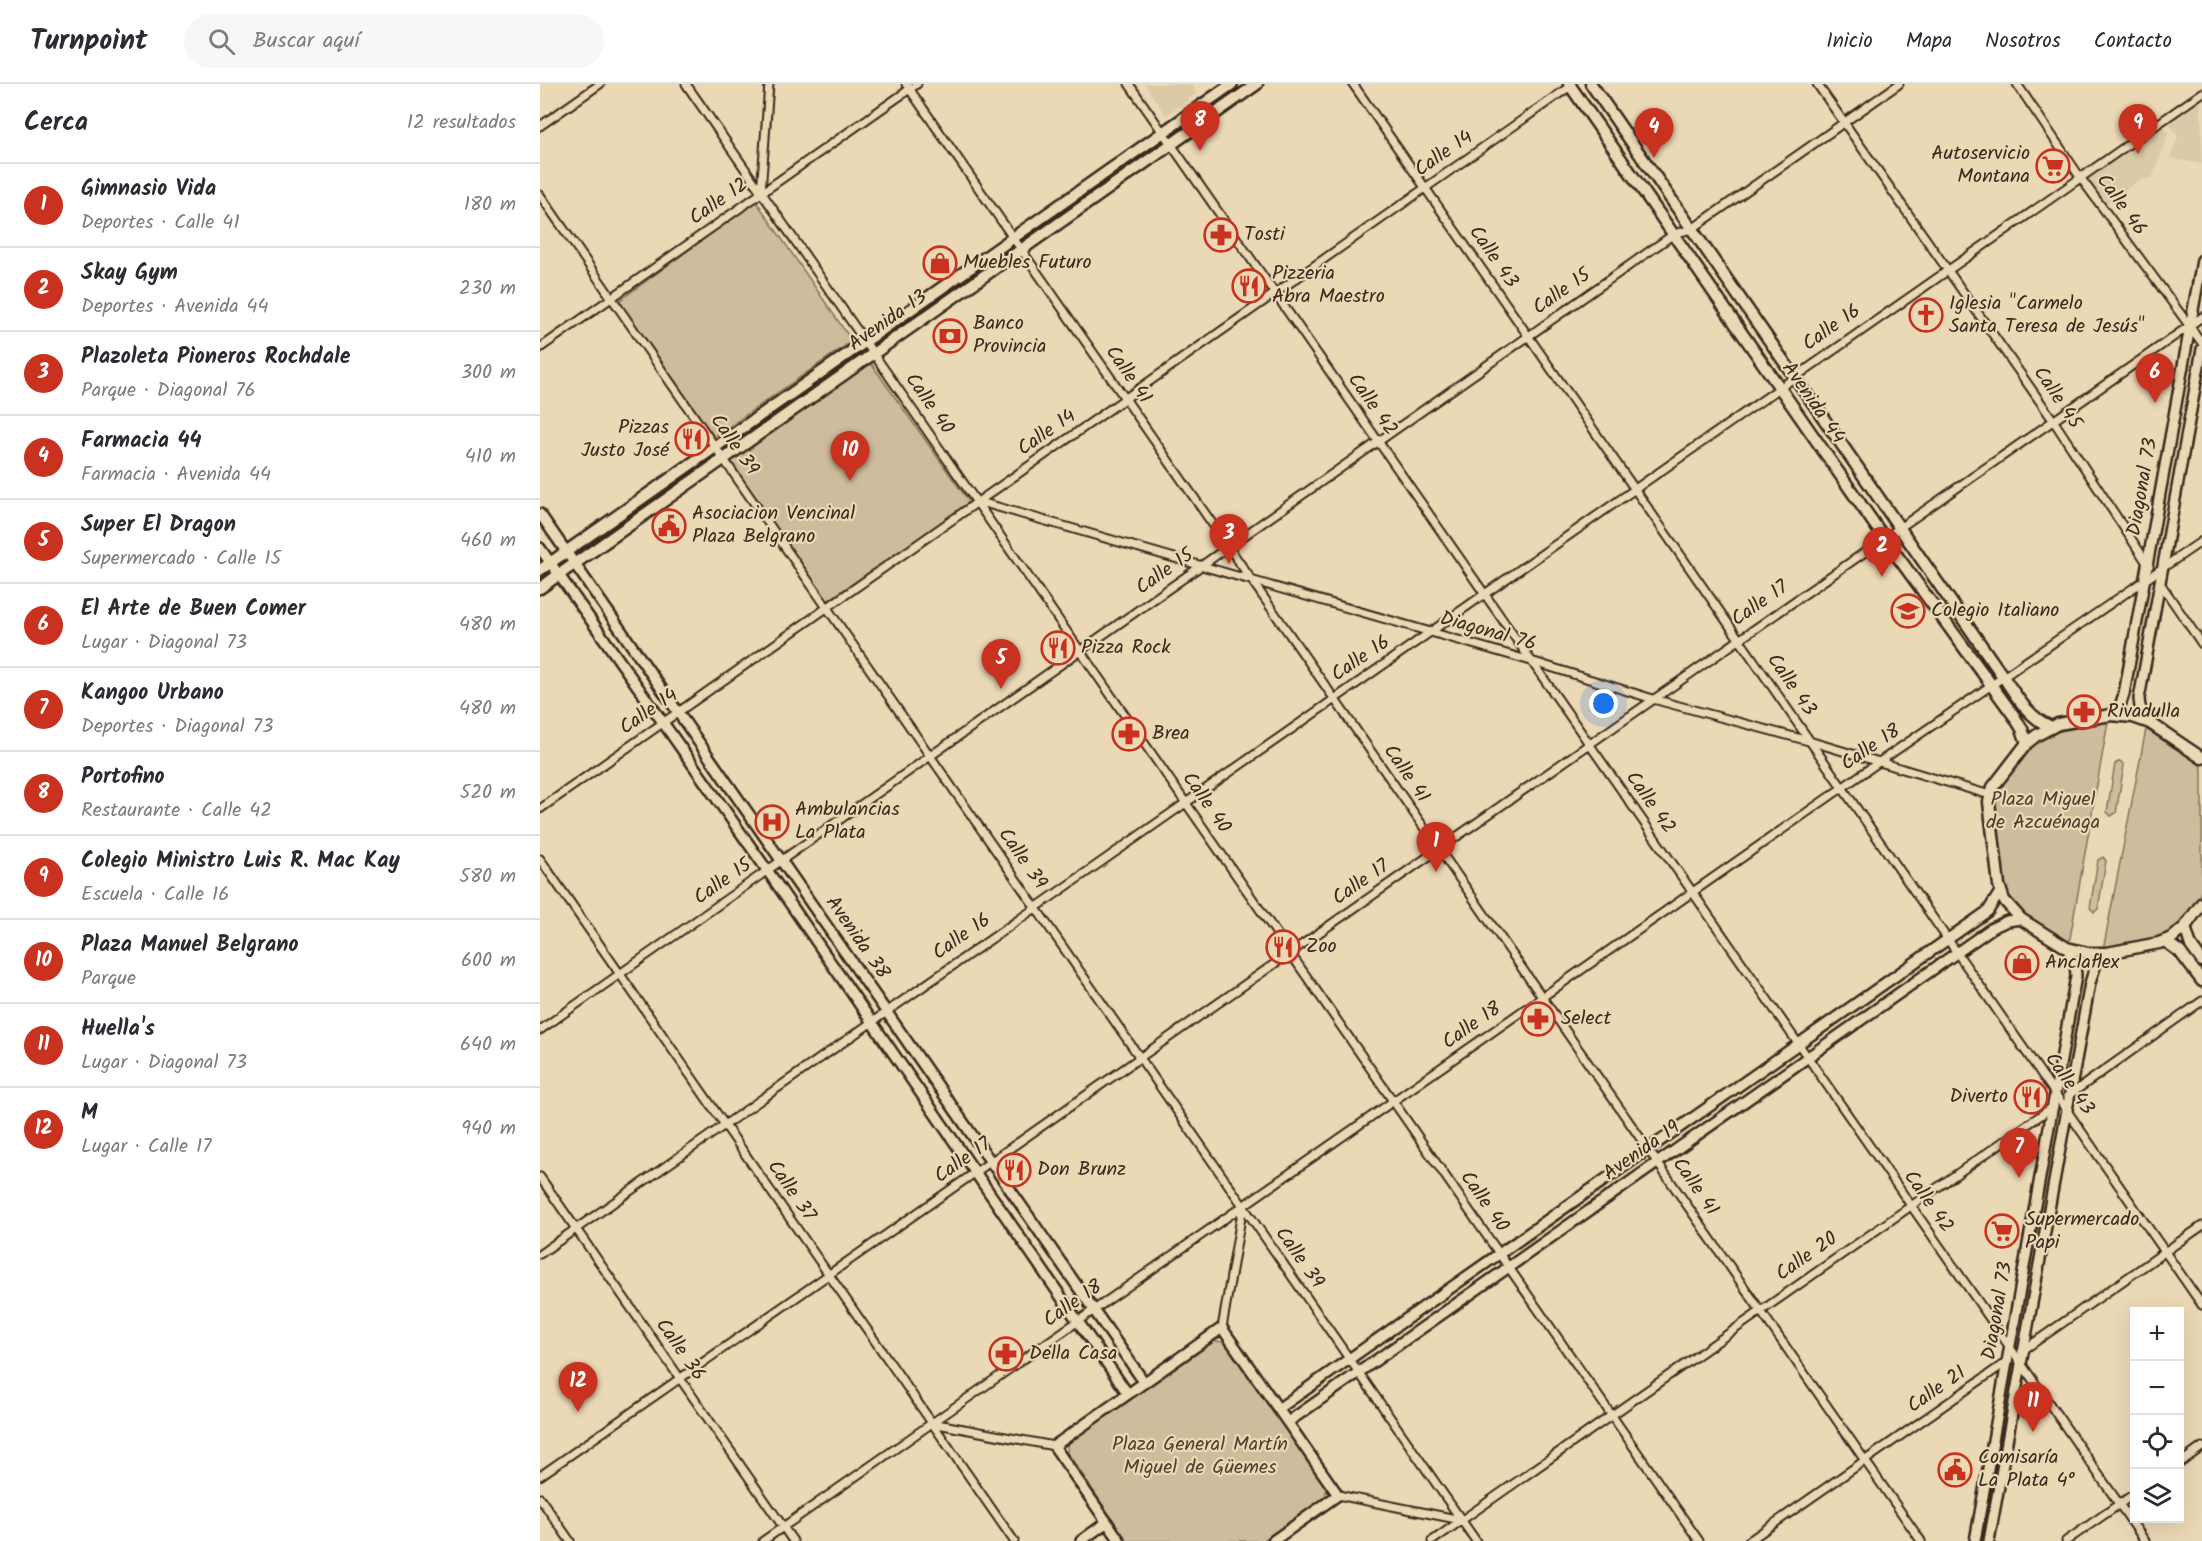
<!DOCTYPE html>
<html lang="es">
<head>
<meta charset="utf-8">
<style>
  :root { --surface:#fff; --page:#f7f7f7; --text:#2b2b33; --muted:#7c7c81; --line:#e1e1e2; --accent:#c8321e }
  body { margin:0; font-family:Kalam,sans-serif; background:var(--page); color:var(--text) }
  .controls { position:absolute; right:18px; bottom:18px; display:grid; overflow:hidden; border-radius:0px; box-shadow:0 6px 24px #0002 }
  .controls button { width:54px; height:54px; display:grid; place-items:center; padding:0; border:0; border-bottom:2px solid var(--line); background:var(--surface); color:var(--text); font:30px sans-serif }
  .you { position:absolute; left:1064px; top:620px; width:21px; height:21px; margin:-15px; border:4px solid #fff; border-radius:50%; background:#1a73e8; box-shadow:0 0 0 9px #1a73e833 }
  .badge { display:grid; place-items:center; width:39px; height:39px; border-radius:50%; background:var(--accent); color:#fff; font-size:20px; font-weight:700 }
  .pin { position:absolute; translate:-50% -50px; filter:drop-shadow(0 2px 3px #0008) }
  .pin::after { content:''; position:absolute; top:32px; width:21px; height:18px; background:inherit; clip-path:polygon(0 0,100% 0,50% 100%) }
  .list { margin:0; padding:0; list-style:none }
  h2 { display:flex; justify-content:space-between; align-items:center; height:78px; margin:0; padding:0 24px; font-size:26px }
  h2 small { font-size:20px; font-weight:400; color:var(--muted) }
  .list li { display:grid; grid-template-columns:39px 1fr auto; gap:18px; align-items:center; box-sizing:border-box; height:84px; padding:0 24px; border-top:2px solid var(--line) }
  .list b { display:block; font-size:22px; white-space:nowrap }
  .list p { margin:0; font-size:20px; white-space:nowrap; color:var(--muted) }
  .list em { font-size:20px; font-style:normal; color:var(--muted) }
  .icon { flex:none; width:33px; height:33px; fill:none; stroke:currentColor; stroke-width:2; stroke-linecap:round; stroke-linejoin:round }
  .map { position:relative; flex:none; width:1662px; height:1457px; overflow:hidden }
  header { display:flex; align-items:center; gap:36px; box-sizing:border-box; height:84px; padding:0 30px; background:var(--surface); border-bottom:2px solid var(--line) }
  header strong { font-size:28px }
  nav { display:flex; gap:33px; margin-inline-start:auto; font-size:21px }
  .search { width:420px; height:54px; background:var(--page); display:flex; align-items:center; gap:15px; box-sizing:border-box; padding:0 21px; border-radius:33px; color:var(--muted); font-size:22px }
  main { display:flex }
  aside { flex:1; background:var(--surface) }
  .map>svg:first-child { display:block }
  .built { fill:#dcc9a8 }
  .green { fill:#cfbc9c; stroke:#85735d; stroke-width:1.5 }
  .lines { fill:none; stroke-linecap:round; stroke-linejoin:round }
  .minor-casing { stroke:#3b2a1e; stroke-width:11 }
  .secondary-casing { stroke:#3b2a1e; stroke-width:14 }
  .primary-casing { stroke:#3b2a1e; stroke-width:15 }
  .minor { stroke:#ebd8b5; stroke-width:7 }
  .secondary { stroke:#ebd8b5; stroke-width:9 }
  .primary { stroke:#ebd8b5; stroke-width:10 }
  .labels { text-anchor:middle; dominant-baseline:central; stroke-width:4.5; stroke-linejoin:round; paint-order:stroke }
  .street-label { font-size:20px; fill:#3b2a1e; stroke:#ebd8b5 }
  .poi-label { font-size:20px; fill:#3b2a1e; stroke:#ebd8b5; text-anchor:start }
  .park-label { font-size:20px; fill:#514031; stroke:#ebd8b5 }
</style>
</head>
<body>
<header>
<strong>Turnpoint</strong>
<div class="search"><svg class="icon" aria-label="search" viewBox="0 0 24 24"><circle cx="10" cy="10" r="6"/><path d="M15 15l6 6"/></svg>Buscar aquí</div>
<nav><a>Inicio</a><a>Mapa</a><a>Nosotros</a><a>Contacto</a></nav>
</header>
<main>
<aside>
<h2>Cerca<small>12 resultados</small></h2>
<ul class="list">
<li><span class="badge">1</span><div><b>Gimnasio Vida</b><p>Deportes · Calle 41</p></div><em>180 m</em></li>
<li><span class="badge">2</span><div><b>Skay Gym</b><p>Deportes · Avenida 44</p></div><em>230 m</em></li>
<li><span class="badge">3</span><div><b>Plazoleta Pioneros Rochdale</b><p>Parque · Diagonal 76</p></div><em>300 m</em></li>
<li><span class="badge">4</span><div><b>Farmacia 44</b><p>Farmacia · Avenida 44</p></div><em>410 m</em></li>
<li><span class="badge">5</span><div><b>Super El Dragon</b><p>Supermercado · Calle 15</p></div><em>460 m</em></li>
<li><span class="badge">6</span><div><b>El Arte de Buen Comer</b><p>Lugar · Diagonal 73</p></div><em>480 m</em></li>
<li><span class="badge">7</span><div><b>Kangoo Urbano</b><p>Deportes · Diagonal 73</p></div><em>480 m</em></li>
<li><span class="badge">8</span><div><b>Portofino</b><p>Restaurante · Calle 42</p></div><em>520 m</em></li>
<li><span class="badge">9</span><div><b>Colegio Ministro Luis R. Mac Kay</b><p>Escuela · Calle 16</p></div><em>580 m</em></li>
<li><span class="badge">10</span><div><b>Plaza Manuel Belgrano</b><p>Parque</p></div><em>600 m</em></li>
<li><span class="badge">11</span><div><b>Huella's</b><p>Lugar · Diagonal 73</p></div><em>640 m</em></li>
<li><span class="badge">12</span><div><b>M</b><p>Lugar · Calle 17</p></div><em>940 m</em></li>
</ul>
</aside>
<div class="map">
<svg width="1662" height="1457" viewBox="0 0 1662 1457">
  <rect width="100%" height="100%" fill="#ebd8b5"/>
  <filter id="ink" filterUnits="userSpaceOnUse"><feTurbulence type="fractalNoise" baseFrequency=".0167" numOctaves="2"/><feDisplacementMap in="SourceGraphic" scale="12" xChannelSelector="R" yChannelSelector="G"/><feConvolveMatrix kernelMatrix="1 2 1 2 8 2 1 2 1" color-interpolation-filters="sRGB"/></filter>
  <g filter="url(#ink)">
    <path class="built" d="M604,0H651L657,9L626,31Z
      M1661,15L1662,80L1630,74L1638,52L1627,38Z
      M1620,39L1629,49L1612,94L1598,97L1567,119L1545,91Z"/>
    <path class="green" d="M216,117L312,257L174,353L79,217Z
      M330,278L430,419L287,517L190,376Z
      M1568,638L1529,860L1473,822L1465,807L1455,721L1459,706L1493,660L1505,650Z
      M1606,645L1658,679L1662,684V807L1642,838L1621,852L1563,866Z
      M1580,677L1584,681L1576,729L1571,732L1567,728L1575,680Z
      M1563,773L1566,777L1558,825L1554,828L1550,824L1558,776Z
      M675,1257L684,1258L787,1404L785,1413L722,1457H587L527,1368L528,1359Z"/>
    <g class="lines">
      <g class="minor-casing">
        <path id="minor" d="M146,0L1159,1457
          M366,0L1381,1457
          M589,0L1605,1457
          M813,0L1662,1221
          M1277,0L1513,336L1609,482
          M1477,0L1540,93L1662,259
          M0,42L60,0
          M221,108L229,0
          M0,111L936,1457
          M0,264L377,0
          M437,417L991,577L1113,615L1269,657L1450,711
          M1620,499L1662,560
          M0,725L1032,1
          M0,775L474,1457
          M0,946L1134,150L1152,145L1359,0
          M1528,1012L1662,917
          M0,1093L253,1457
          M0,1170C553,782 1105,392 1662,9
          M682,1244L703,1122
          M1482,1267L1662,1142
          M392,1339L514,1362
          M1640,1379L1662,1363
          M0,1392L1662,233
          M798,1411L921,1436
          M0,1414L30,1457
          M223,1457L1339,678L1662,457
          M892,1457L1514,1022
          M1209,1457L1468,1277
          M1526,1457L1594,1410"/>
      </g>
      <g class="secondary-casing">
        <path id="secondary" d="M0,430L604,1298
          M0,464C75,572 152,678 227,786C347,961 467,1136 588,1310
          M1571,631L1580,622L1584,610L1662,176
          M1610,639L1600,623L1599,615L1662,265
          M738,1325L1448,827L1460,808
          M748,1338L1452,844L1467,837L1481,835
          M541,1457L567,1438
          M580,1457L514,1362L682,1244L798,1411L733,1457
          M1435,1457L1536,892L1535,878L1527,864
          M1449,1457L1550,899L1556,880L1567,869"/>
      </g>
      <g class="primary-casing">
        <path id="primary" d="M1029,0L1344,454L1474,632L1482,645L1487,659
          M1051,0L1464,594C1477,613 1489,634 1511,643
          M0,486L692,0
          M0,504L717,0
          M1662,674L1610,639L1593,633L1571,631L1518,640L1497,651L1487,659L1453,703L1449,718L1459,801L1464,816L1481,835L1527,864L1548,869H1567L1619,859L1632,854L1645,843L1662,819
          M1645,843L1651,862L1662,877
          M1625,857L1640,868L1662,897"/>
      </g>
      <use href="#minor" class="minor"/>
      <use href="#secondary" class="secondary"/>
      <use href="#primary" class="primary"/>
    </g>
  </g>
  <defs>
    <g id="supermarket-ring" transform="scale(1.725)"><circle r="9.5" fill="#ebd8b5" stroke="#c8321e" stroke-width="1.5"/><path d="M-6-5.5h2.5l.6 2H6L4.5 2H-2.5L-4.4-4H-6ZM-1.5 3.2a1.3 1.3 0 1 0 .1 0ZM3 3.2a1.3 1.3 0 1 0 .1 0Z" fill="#c8321e"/></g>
    <g id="pharmacy-ring" transform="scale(1.725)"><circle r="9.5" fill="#ebd8b5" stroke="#c8321e" stroke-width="1.5"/><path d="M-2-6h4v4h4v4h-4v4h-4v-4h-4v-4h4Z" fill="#c8321e"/></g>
    <g id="shop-ring" transform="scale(1.725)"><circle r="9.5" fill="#ebd8b5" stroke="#c8321e" stroke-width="1.5"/><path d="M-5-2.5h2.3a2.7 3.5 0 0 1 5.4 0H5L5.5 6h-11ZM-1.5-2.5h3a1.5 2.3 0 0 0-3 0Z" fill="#c8321e"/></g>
    <g id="restaurant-ring" transform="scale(1.725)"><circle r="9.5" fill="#ebd8b5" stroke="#c8321e" stroke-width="1.5"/><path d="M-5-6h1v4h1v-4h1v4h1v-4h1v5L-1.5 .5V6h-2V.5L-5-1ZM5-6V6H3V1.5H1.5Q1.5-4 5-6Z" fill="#c8321e"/></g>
    <g id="church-ring" transform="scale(1.725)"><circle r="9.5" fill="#ebd8b5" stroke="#c8321e" stroke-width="1.5"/><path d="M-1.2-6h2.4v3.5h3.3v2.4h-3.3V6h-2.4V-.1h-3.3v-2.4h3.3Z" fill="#c8321e"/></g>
    <g id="bank-ring" transform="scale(1.725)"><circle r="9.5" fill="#ebd8b5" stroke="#c8321e" stroke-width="1.5"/><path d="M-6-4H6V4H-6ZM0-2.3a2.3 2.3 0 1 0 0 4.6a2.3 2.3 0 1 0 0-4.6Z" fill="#c8321e"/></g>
    <g id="civic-ring" transform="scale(1.725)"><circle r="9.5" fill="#ebd8b5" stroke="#c8321e" stroke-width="1.5"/><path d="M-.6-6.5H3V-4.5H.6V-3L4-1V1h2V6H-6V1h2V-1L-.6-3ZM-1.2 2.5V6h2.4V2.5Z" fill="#c8321e"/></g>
    <g id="school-ring" transform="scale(1.725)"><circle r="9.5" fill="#ebd8b5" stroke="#c8321e" stroke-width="1.5"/><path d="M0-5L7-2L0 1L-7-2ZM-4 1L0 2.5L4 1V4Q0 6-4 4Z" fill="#c8321e"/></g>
    <g id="hospital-ring" transform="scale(1.725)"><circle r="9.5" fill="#ebd8b5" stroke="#c8321e" stroke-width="1.5"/><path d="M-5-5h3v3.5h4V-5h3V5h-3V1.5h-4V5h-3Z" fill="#c8321e"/></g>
  </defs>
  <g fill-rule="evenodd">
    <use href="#supermarket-ring" x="1513" y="82"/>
    <use href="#pharmacy-ring" x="681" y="151"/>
    <use href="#shop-ring" x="400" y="179"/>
    <use href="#restaurant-ring" x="709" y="202"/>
    <use href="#church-ring" x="1386" y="231"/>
    <use href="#bank-ring" x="410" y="252"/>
    <use href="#restaurant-ring" x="152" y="355"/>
    <use href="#civic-ring" x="129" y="442"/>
    <use href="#school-ring" x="1368" y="527"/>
    <use href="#restaurant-ring" x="518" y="564"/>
    <use href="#pharmacy-ring" x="1544" y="628"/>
    <use href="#pharmacy-ring" x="589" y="650"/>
    <use href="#hospital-ring" x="232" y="738"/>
    <use href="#restaurant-ring" x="743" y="863"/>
    <use href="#shop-ring" x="1482" y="879"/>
    <use href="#pharmacy-ring" x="998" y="935"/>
    <use href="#restaurant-ring" x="1491" y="1013"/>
    <use href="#restaurant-ring" x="474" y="1086"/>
    <use href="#supermarket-ring" x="1462" y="1147"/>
    <use href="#pharmacy-ring" x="466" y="1270"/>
    <use href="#civic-ring" x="1415" y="1386"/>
  </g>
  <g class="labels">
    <g class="street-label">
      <text transform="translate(904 70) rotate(-35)">Calle 14</text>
      <text transform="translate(179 118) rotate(-35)">Calle 12</text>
      <text transform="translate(1581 121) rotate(54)">Calle 46</text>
      <text transform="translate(953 173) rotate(55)">Calle 43</text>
      <text transform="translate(1022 208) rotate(-35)">Calle 15</text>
      <text transform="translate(348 237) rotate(-35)">Avenida 13</text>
      <text transform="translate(1292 244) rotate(-35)">Calle 16</text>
      <text transform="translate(588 291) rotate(55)">Calle 41</text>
      <text transform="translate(1517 314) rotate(56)">Calle 45</text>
      <text transform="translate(1273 319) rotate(55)">Avenida 44</text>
      <text transform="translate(389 320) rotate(55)">Calle 40</text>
      <text transform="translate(832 321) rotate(55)">Calle 42</text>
      <text transform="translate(507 349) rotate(-35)">Calle 14</text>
      <text transform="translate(194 361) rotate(55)">Calle 39</text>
      <text transform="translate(1603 403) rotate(-80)">Diagonal 73</text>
      <text transform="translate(625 488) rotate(-35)">Calle 15</text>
      <text transform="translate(1220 520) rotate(-35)">Calle 17</text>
      <text transform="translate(948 548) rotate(16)">Diagonal 76</text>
      <text transform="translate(821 575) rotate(-34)">Calle 16</text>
      <text transform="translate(1251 601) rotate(55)">Calle 43</text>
      <text transform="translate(109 628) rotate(-35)">Calle 14</text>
      <text transform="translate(1331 664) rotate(-34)">Calle 18</text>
      <text transform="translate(866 690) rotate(55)">Calle 41</text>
      <text transform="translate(666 719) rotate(55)">Calle 40</text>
      <text transform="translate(1110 719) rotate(55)">Calle 42</text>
      <text transform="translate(482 775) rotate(55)">Calle 39</text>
      <text transform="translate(183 798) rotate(-35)">Calle 15</text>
      <text transform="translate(821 799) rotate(-35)">Calle 17</text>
      <text transform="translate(422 853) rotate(-35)">Calle 16</text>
      <text transform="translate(317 854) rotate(55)">Avenida 38</text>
      <text transform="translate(932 942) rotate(-35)">Calle 18</text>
      <text transform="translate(1529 1000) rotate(55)">Calle 43</text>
      <text transform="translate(1102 1067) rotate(-35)">Avenida 19</text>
      <text transform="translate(423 1077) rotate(-35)">Calle 17</text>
      <text transform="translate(1155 1103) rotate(55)">Calle 41</text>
      <text transform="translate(251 1107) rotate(55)">Calle 37</text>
      <text transform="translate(944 1118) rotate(55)">Calle 40</text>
      <text transform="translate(1388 1118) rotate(55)">Calle 42</text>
      <text transform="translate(1267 1173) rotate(-35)">Calle 20</text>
      <text transform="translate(759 1174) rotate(55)">Calle 39</text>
      <text transform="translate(533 1220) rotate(-35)">Calle 18</text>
      <text transform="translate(1458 1227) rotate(-80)">Diagonal 73</text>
      <text transform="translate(140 1266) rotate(55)">Calle 36</text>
      <text transform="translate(1397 1306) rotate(-35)">Calle 21</text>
    </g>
    <g class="poi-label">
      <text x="1490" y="70" text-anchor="end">Autoservicio<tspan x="1490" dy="23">Montana</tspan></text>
      <text x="704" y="151">Tosti</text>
      <text x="423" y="179">Muebles Futuro</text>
      <text x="732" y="190">Pizzeria<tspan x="732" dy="23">Abra Maestro</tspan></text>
      <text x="1409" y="220">Iglesia "Carmelo<tspan x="1409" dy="23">Santa Teresa de Jesús"</tspan></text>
      <text x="433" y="240">Banco<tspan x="433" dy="23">Provincia</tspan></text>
      <text x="129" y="344" text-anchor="end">Pizzas<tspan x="129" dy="23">Justo José</tspan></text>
      <text x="152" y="430">Asociacion Vencinal<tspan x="152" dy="23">Plaza Belgrano</tspan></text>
      <text x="1391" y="527">Colegio Italiano</text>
      <text x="541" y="564">Pizza Rock</text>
      <text x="1567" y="628">Rivadulla</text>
      <text x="612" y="650">Brea</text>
      <text x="255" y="726">Ambulancias<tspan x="255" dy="23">La Plata</tspan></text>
      <text x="766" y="863">Zoo</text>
      <text x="1505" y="879">Anclaflex</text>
      <text x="1021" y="935">Select</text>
      <text x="1468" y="1013" text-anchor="end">Diverto</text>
      <text x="497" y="1086">Don Brunz</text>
      <text x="1485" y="1136">Supermercado<tspan x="1485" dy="23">Papi</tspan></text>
      <text x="489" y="1270">Della Casa</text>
      <text x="1438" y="1374">Comisaría<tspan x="1438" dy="23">La Plata 4°</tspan></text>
    </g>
    <g class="park-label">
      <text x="1503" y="716">Plaza Miguel<tspan x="1503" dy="23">de Azcuénaga</tspan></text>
      <text x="660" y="1361">Plaza General Martín<tspan x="660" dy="23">Miguel de Güemes</tspan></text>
    </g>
  </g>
</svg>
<div class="controls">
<button>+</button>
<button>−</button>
<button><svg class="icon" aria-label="locate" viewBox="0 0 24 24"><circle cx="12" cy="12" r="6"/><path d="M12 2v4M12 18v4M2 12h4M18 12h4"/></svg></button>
<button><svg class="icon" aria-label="layers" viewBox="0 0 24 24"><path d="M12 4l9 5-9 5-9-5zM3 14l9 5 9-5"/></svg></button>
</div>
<div class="you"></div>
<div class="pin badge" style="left:896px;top:788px">1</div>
<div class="pin badge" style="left:1342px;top:493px">2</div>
<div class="pin badge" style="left:689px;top:480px">3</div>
<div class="pin badge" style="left:1114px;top:74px">4</div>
<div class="pin badge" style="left:461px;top:605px">5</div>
<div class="pin badge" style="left:1615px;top:319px">6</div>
<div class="pin badge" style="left:1479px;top:1094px">7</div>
<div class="pin badge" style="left:660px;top:67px">8</div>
<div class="pin badge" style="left:1598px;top:70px">9</div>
<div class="pin badge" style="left:310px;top:397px">10</div>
<div class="pin badge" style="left:1493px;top:1348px">11</div>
<div class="pin badge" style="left:38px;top:1328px">12</div>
</div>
</main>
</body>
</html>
